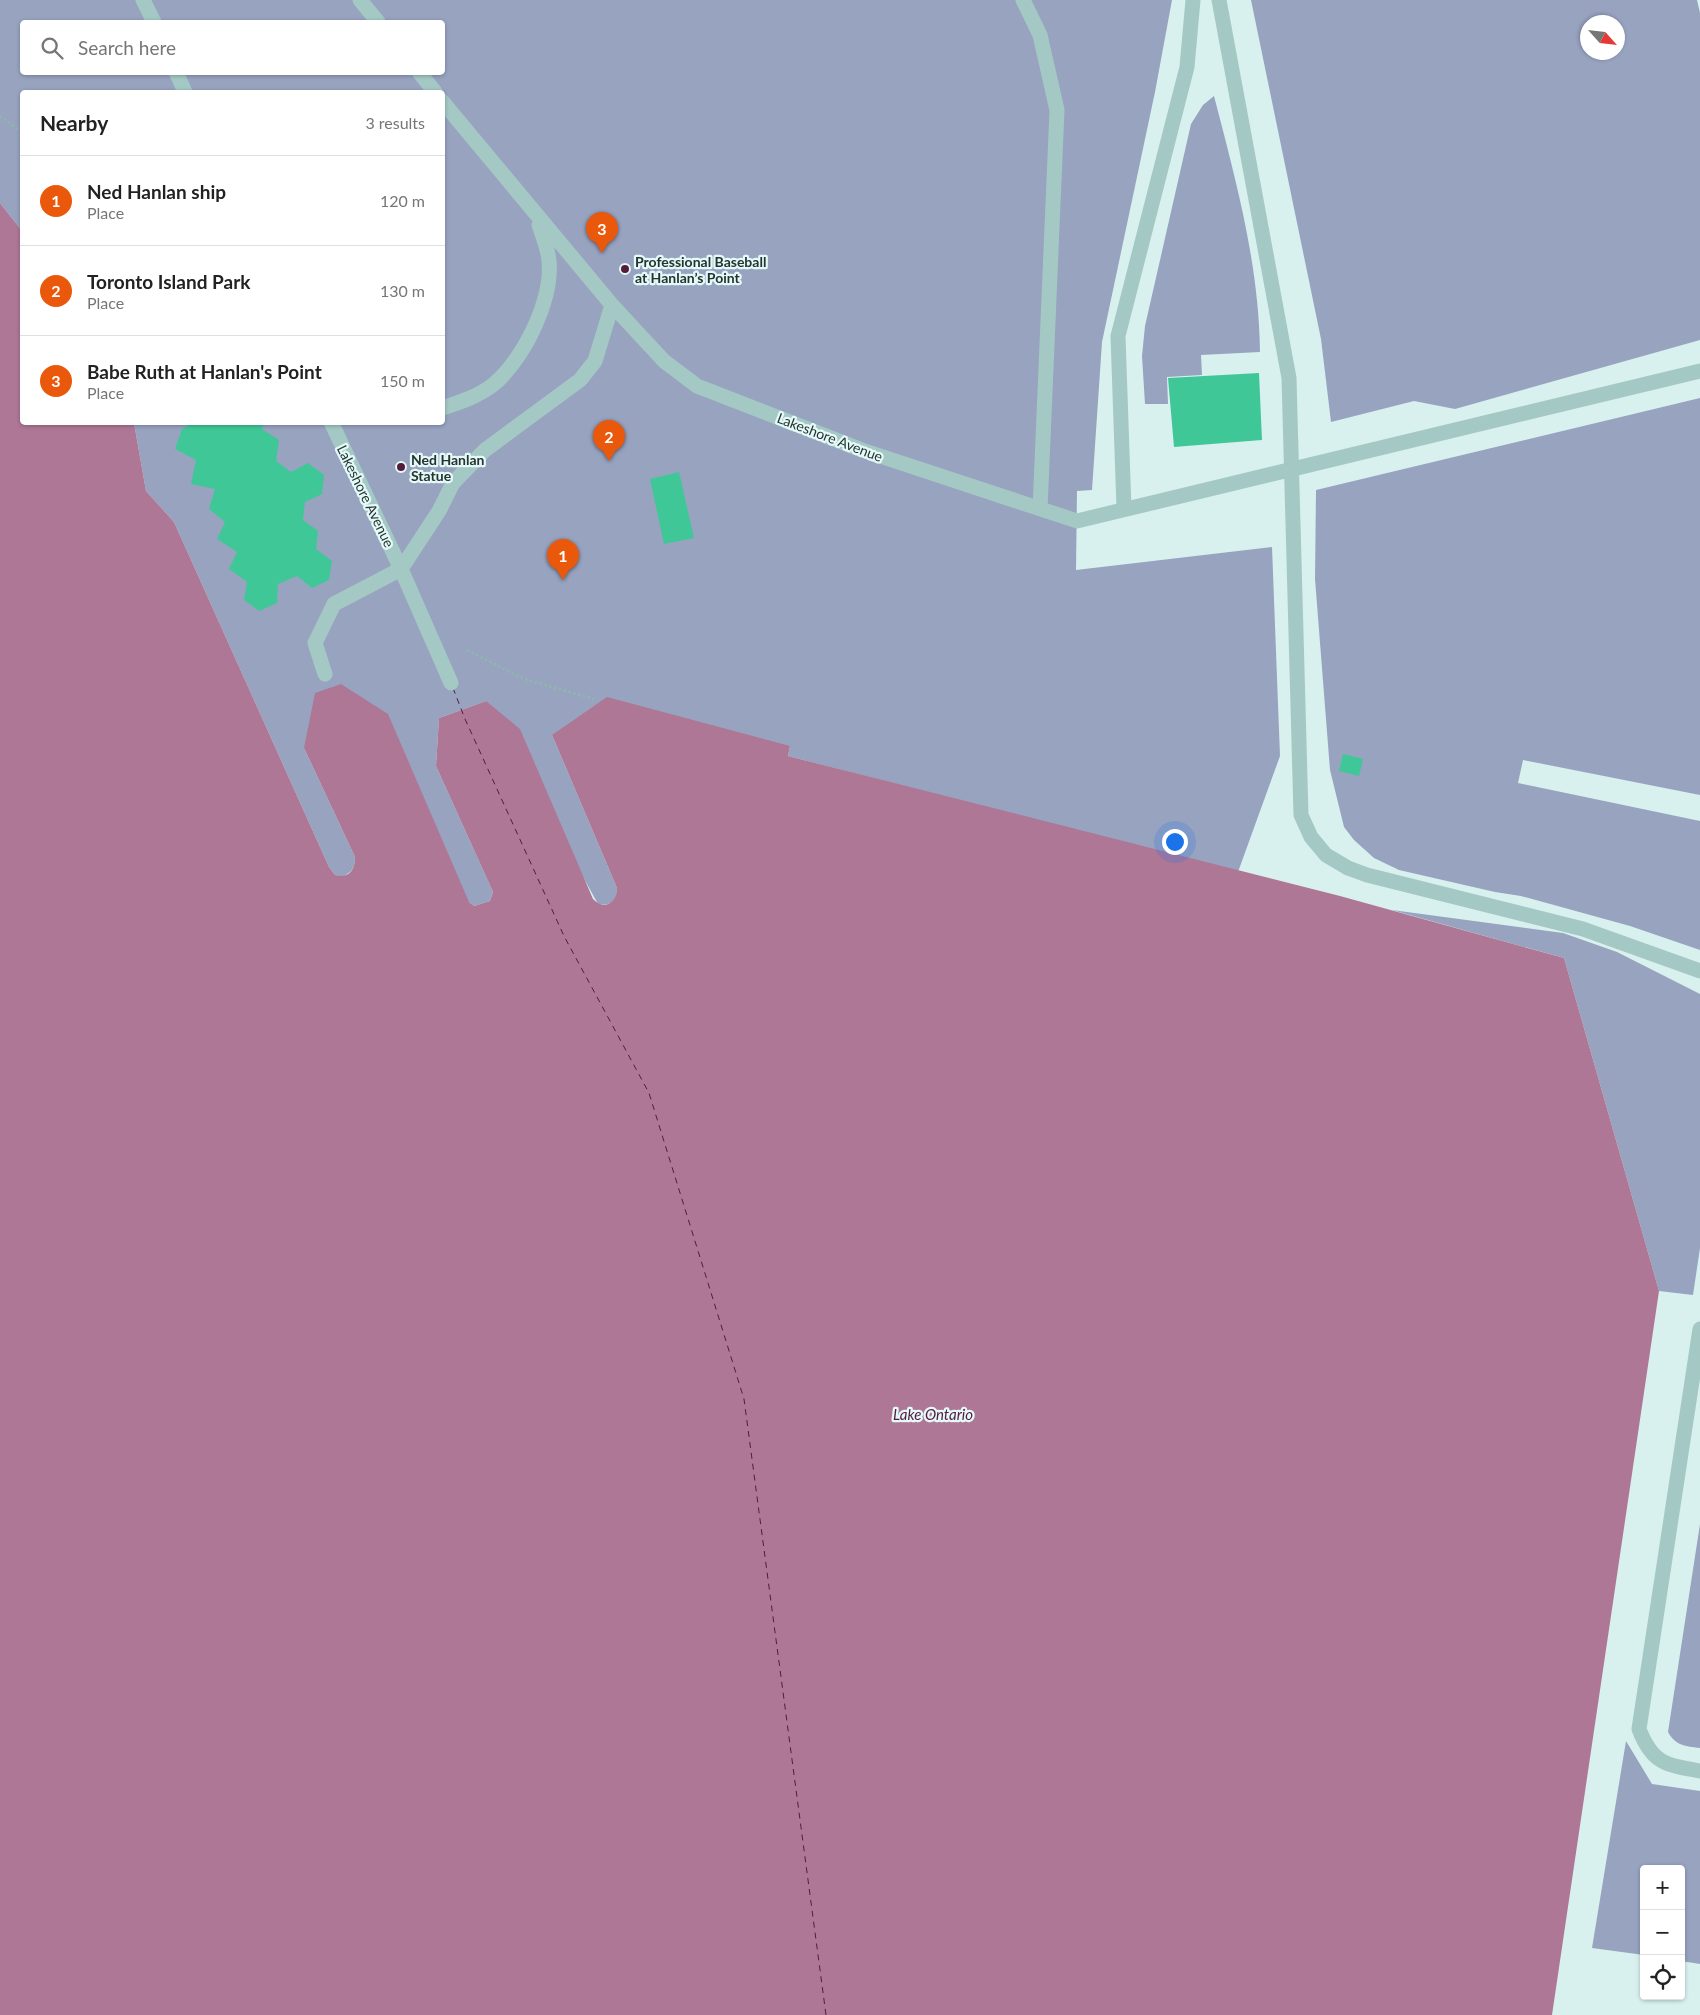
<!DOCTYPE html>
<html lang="en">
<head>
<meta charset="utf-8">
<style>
  :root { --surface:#fff; --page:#f6f6f6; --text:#222; --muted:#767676; --line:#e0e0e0; --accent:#ea580c }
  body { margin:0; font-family:Lato,sans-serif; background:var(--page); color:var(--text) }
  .controls { position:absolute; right:15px; bottom:15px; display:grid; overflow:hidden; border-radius:5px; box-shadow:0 1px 4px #0004 }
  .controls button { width:45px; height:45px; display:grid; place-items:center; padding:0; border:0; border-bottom:1px solid var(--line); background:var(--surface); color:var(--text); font:25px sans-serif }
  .compass { position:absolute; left:1580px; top:15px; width:45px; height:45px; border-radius:50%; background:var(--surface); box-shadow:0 1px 4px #0004; rotate:117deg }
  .you { position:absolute; left:1174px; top:841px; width:18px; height:18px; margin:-12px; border:4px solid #fff; border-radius:50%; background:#1a73e8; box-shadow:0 0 0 8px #1a73e833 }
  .badge { display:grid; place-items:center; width:32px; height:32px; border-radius:50%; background:var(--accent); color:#fff; font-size:16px; font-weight:700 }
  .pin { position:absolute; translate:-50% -41px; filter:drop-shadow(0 1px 2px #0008) }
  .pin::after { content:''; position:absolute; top:26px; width:18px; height:15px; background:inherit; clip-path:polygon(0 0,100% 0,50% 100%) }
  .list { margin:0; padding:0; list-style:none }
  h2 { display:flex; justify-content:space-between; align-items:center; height:65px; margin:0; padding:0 20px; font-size:21px }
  h2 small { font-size:16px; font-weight:400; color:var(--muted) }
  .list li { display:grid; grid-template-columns:32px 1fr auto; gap:15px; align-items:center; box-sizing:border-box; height:90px; padding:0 20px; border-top:1px solid var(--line) }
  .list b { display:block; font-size:19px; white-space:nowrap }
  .list p { margin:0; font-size:16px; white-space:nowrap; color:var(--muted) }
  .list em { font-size:16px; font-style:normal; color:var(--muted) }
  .icon { flex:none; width:28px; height:28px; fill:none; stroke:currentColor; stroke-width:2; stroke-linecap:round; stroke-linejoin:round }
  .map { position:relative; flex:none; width:1700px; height:2015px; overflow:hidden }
  .search { position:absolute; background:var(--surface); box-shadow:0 1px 4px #0004; left:20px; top:20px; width:425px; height:55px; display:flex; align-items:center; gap:12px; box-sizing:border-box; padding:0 18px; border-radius:5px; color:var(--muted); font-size:19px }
  .panel { position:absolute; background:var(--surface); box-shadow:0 1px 4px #0004; left:20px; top:90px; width:425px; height:335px; border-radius:5px }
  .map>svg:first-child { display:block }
  .green { fill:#98a3c0; fill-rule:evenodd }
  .water { fill:#ae7796 }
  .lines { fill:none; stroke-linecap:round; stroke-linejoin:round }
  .ferry { stroke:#561b3a; stroke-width:1; stroke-dasharray:6 5; stroke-linecap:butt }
  .building { fill:#40c797 }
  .path { stroke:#8eb5ae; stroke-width:3; stroke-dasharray:2.5 2.5; stroke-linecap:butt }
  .lane { stroke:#a4c9c4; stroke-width:15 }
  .poi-dot { fill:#561b3a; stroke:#e4f9f8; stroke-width:2 }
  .labels { text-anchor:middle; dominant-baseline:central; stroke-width:4.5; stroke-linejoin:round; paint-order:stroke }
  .poi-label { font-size:14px; font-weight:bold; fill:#263430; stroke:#e4f9f8; text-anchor:start }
  .street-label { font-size:14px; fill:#263430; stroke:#e4f9f8 }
  .water-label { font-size:15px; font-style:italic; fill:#561b3a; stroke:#e4f9f8 }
</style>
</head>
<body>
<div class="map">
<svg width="1700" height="2015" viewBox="0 0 1700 2015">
  <rect width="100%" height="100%" fill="#d8f1ef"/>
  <path class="green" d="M0,0H1172L1155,92L1102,342L1092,490L1077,491L1076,570L1272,547L1280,756L1238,872L788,756L790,746L552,735L617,888C617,901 611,906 598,904L486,701L439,718L436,766L493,892L490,901L474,906L469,902L304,748L355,857C355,868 352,872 342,877L335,875L329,867L174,522L146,491L134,423L442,422V92H22V231L0,203ZM22,22H442V72H22Z
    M1251,0H1697L1700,13V340L1455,409L1414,401L1331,422L1321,339ZM1588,22H1618V52H1588Z
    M1214,96C1236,181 1259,264 1260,352L1201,355L1202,375L1167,377L1168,404H1145L1142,356L1145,326L1191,124L1203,105Z
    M1700,398V795L1523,760L1518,783L1700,821V950L1630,926L1521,896L1495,892L1399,870L1374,858L1354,840L1344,827L1330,770L1315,579L1316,490Z
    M1392,910L1563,933L1617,952L1700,994V1248L1693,1295L1659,1291L1564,958Z
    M1700,1524V1748C1685,1746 1676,1746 1668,1732Z
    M1626,1741L1652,1784L1700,1791V1964L1681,1961V1869H1644V1955L1592,1948Z"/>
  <path class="water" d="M0,203L22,231V422L134,423L146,491L174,522L329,867L335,875C349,879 355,870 355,857L304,748L315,693L341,684L388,714L469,902L474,906L490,901L493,892L436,766L439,718L486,701L520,729L593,899C604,911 617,903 617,888L552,735L607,697L790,746L788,756L1340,896L1564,958L1659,1291L1552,2015H0Z"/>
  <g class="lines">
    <path class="ferry" d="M453,688L465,719L564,936L649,1093L744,1399L826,2015"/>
  </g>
  <path class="building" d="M1259,373L1262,440L1174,447L1168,378Z
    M194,422H264L262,429L279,440L276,461L291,472L308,463L324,475L322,494L305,502L303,520L318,531L316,549L332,561L329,580L312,588L297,576L278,584L277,603L259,611L244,600L247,582L229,569L237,552L217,539L225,522L209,509L215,489L191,484L196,460L175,449L182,429Z
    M679,472L694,538L664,544L650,479Z
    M1343,754L1363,759L1359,776L1339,771Z"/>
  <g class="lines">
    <path class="path" d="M0,116L22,132
      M467,650L524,679L594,699"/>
    <path class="lane" d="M143,0L154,22
      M360,0L378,22
      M1023,0L1040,35L1057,110L1040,509
      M1219,0L1289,378L1301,815L1311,837L1326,855L1348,868L1367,875L1583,929L1700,971
      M176,72L185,92
      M419,72L435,92
      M442,101L612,305L664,361L697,386L862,450L1077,521L1700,371
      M442,408C461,402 479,396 494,384C525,358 556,294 548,254C546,244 542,234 539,225
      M331,422L401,569L451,683
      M1124,509L1118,336L1187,67L1193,0
      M401,569L439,511L453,483L485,450L580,380L595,361L612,305
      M325,674L315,643L334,604L401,569
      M1700,1329L1639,1729C1652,1763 1665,1765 1700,1771"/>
  </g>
  <g class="poi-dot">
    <circle cx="625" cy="269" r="5"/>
    <circle cx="401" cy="467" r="5"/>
  </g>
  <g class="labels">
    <g class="poi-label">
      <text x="635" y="261">Professional Baseball<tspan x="635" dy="16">at Hanlan’s Point</tspan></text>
      <text x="411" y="459">Ned Hanlan<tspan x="411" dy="16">Statue</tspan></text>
    </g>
    <g class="street-label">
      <text transform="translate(830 437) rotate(21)">Lakeshore Avenue</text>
      <text transform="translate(366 496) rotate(64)">Lakeshore Avenue</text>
    </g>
    <g class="water-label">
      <text x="933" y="1414">Lake Ontario</text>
    </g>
  </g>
</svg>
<div class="controls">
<button>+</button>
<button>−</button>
<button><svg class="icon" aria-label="locate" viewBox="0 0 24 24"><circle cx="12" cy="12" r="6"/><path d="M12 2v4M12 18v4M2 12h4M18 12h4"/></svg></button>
</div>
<svg class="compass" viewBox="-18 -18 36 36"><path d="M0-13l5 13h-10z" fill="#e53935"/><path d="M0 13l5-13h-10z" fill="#767676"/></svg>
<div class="you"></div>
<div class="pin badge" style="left:563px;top:580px">1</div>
<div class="pin badge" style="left:609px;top:461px">2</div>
<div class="pin badge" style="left:602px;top:253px">3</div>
<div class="search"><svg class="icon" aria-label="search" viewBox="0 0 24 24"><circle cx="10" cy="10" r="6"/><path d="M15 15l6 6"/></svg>Search here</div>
<section class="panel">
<h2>Nearby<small>3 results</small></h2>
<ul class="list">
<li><span class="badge">1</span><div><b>Ned Hanlan ship</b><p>Place</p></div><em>120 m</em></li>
<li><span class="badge">2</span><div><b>Toronto Island Park</b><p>Place</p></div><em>130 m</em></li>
<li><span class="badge">3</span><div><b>Babe Ruth at Hanlan's Point</b><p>Place</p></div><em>150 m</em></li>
</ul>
</section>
</div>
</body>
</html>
